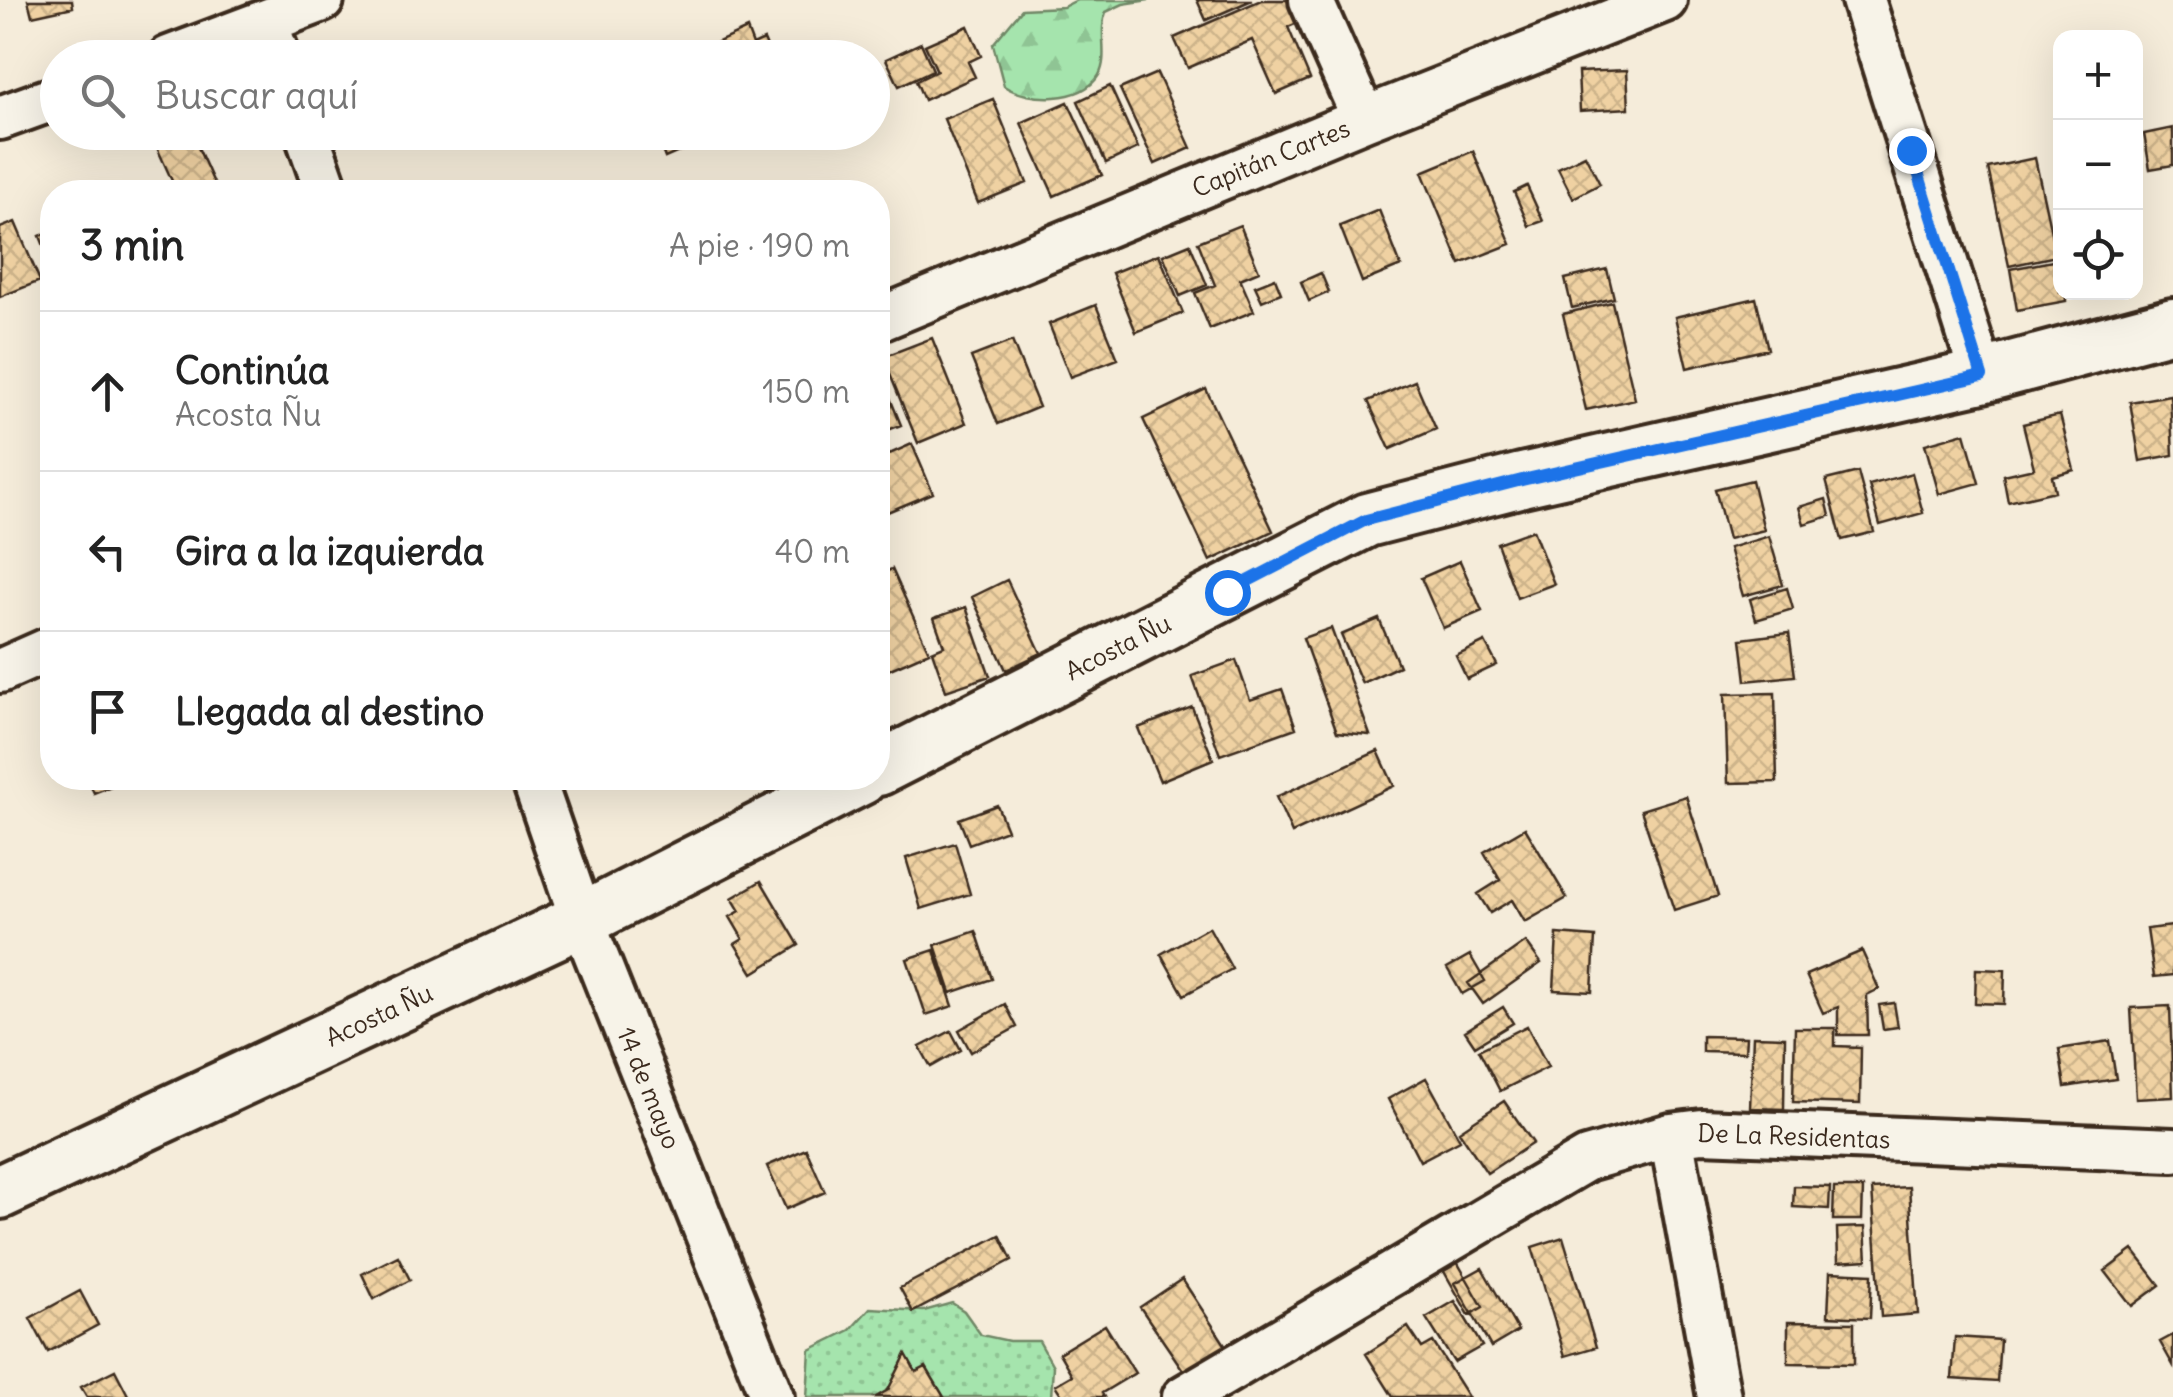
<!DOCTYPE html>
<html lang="es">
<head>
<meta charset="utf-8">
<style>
  :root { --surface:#fff; --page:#f2f2f2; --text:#222; --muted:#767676; --line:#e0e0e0 }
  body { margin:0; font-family:Delius,sans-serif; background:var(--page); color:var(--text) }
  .controls { position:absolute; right:30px; top:30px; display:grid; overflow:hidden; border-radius:20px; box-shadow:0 10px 40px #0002 }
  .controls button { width:90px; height:90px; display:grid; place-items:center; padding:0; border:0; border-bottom:2px solid var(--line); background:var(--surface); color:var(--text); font:50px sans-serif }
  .stop { position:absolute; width:30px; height:30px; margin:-22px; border:8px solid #1a73e8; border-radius:50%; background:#fff }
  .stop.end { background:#1a73e8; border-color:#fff; box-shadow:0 2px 10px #0008 }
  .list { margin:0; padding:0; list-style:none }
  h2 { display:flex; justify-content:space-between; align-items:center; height:130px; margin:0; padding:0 40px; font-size:42px }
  h2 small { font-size:32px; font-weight:400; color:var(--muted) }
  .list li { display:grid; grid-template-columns:65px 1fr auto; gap:30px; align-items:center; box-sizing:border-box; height:160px; padding:0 40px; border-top:2px solid var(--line) }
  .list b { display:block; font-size:38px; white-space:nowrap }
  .list p { margin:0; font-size:32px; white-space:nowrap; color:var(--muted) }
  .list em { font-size:32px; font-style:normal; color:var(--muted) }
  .icon { flex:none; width:55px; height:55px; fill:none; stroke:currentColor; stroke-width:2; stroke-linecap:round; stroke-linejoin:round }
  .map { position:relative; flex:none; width:2173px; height:1397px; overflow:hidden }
  .search { position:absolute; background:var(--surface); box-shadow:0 10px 40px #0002; left:40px; top:40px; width:850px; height:110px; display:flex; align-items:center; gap:25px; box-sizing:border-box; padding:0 35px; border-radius:55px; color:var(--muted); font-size:38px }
  .panel { position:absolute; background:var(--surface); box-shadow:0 10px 40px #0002; left:40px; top:180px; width:850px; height:610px; border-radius:40px }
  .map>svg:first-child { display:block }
  .forest { fill:url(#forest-firs); stroke:#708766; stroke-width:2.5 }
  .garden { fill:url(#garden-dots); stroke:#708766; stroke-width:2.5 }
  .building { fill:url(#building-cross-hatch); stroke:#3b2a1e; stroke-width:2.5 }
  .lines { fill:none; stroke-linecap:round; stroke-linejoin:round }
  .minor-casing { stroke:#3b2a1e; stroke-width:50 }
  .tertiary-casing { stroke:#3b2a1e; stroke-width:60 }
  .minor { stroke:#f7f3e8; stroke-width:42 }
  .tertiary { stroke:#f7f3e8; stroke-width:52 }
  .route { stroke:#1a73e8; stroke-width:12 }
  .labels { text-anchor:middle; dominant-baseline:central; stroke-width:8; stroke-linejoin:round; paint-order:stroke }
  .street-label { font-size:25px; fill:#3b2a1e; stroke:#f7f3e8 }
</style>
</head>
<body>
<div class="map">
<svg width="2173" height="1397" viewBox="0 0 2173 1397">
  <defs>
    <pattern id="forest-firs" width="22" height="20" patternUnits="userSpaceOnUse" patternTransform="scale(2.5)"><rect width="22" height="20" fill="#a5e4ad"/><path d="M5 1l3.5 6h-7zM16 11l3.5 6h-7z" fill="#8fc494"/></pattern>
    <pattern id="garden-dots" width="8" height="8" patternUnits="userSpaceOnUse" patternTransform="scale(2.5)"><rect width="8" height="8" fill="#a5e4ad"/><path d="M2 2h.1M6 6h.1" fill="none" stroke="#8fc494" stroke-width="1.8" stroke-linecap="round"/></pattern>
    <pattern id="building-cross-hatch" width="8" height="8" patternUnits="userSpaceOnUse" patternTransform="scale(2.5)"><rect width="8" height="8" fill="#efd1a2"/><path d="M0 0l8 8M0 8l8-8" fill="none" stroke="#ceb48b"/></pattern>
  </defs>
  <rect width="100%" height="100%" fill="#f5ecda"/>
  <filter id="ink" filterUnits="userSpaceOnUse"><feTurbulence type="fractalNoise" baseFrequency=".01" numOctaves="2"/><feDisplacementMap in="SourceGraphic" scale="20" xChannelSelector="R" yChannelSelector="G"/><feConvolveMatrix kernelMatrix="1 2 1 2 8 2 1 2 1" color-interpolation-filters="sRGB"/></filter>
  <g filter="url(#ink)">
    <path class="forest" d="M1077,0H1149L1123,4L1106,12C1098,32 1109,57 1099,75C1083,103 1028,102 1004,86L993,44L1022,9L1063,7Z"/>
    <path class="garden" d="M952,1303L964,1311L981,1335L1009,1341H1039L1053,1366L1051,1397H807L810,1350L850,1330L870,1308L924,1311Z"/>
    <path class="building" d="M28,0H72L73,7L32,16Z
      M1197,0H1252L1206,20Z
      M1261,0H1291L1300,22L1288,27L1310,79L1276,94L1252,40L1188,68L1174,38Z
      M968,26L981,56L968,62L975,77L924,100L916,81L937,71L925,45Z
      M747,29L753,45L764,40L772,58H715L724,54L718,42Z
      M921,43L933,70L899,86L886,59Z
      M1627,70L1629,108L1580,111L1578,72Z
      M1157,73L1191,148L1155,164L1120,89Z
      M1110,86L1138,148L1106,163L1078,101Z
      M993,99L1027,183L978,203L944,119Z
      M1068,102L1102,175L1054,196L1021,123Z
      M2173,128V165L2150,169L2144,134Z
      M174,132H191L218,192H152L173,183L154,141Z
      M655,132H724L665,158Z
      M1473,151L1511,244L1460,264L1422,172Z
      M1585,155L1600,184L1573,198L1558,168Z
      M2035,158L2056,256L2009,266L1988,168Z
      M1527,186L1543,221L1529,226L1514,192Z
      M1379,210L1401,266L1362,282L1340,226Z
      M15,222L40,281L0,297V228Z
      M1240,225L1259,271L1240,279L1254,311L1210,329L1195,293L1215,285L1198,242Z
      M52,231V266L40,236Z
      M1190,244L1207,285L1180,296L1163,255Z
      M1159,254L1183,313L1136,332L1112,273Z
      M2058,260L2060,292H2065L2066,301L2017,310L2010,269Z
      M1607,269L1614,298L1572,308L1565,279Z
      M1321,273L1329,292L1309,301L1301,282Z
      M1275,278L1281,293L1262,301L1255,286Z
      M1756,298L1768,349L1687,368L1675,317Z
      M1612,302L1635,399L1586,410L1563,314Z
      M1096,305L1118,359L1070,377L1049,324Z
      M932,338L966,423L918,443L883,357Z
      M1012,341L1039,407L998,424L971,357Z
      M879,371L901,425L878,434V372Z
      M1415,381L1436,429L1390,449L1368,401Z
      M1206,389L1273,531L1210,561L1143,419Z
      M2170,395L2173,455L2140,461L2130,402Z
      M2060,415L2074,470L2052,476L2055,491L2008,502L2003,475L2034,468L2023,424Z
      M1965,433L1979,483L1939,494L1925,444Z
      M912,444L933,493L885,513L878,494V459Z
      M1858,472L1874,532L1842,540L1826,480Z
      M1912,473L1923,513L1880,525L1869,485Z
      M1752,480L1764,530L1728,539L1715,489Z
      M1826,499L1830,516L1804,524L1799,507Z
      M1533,530L1554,584L1517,598L1497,543Z
      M1769,536L1783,585L1743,596L1729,548Z
      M1460,561L1482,611L1443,628L1421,578Z
      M892,569L929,652L888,670L878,645V575Z
      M1007,580L1041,653L1006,670L972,597Z
      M1787,588L1793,609L1756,620L1750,599Z
      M966,607L990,676L946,691L932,651L944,646L934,618Z
      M1379,619L1399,666L1362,683L1341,635Z
      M1331,628L1370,735L1337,732L1303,638Z
      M1789,633L1795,676L1746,681L1741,639Z
      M1485,642L1497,665L1467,679L1456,656Z
      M1236,660L1250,700L1282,689L1296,728L1220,755L1192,676Z
      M1775,693L1777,782L1728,783L1725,694Z
      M1192,707L1213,759L1160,781L1138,728Z
      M1378,751L1394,786L1292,833L1276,797Z
      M87,778H131L94,793Z
      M1686,796L1718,896L1674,910L1641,810Z
      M997,805L1007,830L969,844L959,819Z
      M1525,828L1567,898L1525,922L1512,900L1490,913L1478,894L1500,880L1484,852Z
      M955,843L970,894L921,909L906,858Z
      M761,881L799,945L753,973L735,944L743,939L730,917L740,911L732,898Z
      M2173,926V975L2154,977L2147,929Z
      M1209,927L1232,969L1184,995L1161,954Z
      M976,931L992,979L951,993L935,945Z
      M1557,934L1595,937L1592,992L1554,990Z
      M1526,942L1541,963L1483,1004L1468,983Z
      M934,950L953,1006L926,1015L907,959Z
      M1862,951L1879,989L1867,995L1868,1035H1838V1007L1823,1013L1806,975Z
      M1470,955L1485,981L1462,994L1447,968Z
      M1976,969L2005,970L2004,1004L1975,1003Z
      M1894,1003L1898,1027L1883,1029L1879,1005Z
      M1005,1004L1017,1027L971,1052L959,1030Z
      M2170,1006L2173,1097L2136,1099L2131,1008Z
      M1503,1007L1513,1023L1475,1046L1465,1031Z
      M1527,1026L1548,1067L1500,1091L1479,1050Z
      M1795,1028H1835V1046L1861,1047L1860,1104L1793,1102Z
      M951,1031L961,1050L931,1067L920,1047Z
      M1702,1036L1746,1037L1745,1052L1702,1051Z
      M1753,1036L1785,1037L1784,1109L1750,1108Z
      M2110,1041L2116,1079L2065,1087L2059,1049Z
      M1426,1078L1460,1140L1420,1161L1388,1099Z
      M1504,1101L1533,1143L1487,1173L1459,1131Z
      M806,1149L825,1192L786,1209L767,1166Z
      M1794,1186L1830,1187L1829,1209L1793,1207Z
      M1909,1187L1918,1314L1881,1317L1872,1189Z
      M1834,1188H1863L1862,1220H1833Z
      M1865,1227L1867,1260L1838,1262L1837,1228Z
      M1000,1235L1012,1260L913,1312L900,1288Z
      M1563,1237L1596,1347L1565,1356L1532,1247Z
      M2133,1250L2160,1285L2132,1306L2105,1271Z
      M398,1256L410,1280L374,1299L362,1274Z
      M1456,1260L1483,1307L1469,1315L1442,1268Z
      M1482,1268L1518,1331L1491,1347L1455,1283Z
      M1830,1272L1872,1274L1870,1318L1828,1316Z
      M1182,1279L1226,1346L1185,1373L1140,1307Z
      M80,1291L98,1325L48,1352L30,1318Z
      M1455,1301L1482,1346L1454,1362L1426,1318Z
      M1788,1322L1854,1323V1364L1788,1363Z
      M1105,1325L1135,1373L1102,1393L1104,1397H1063L1055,1385L1072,1375L1059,1353Z
      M1408,1327L1422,1348L1433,1342L1468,1397H1393L1366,1354Z
      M2173,1335V1365L2160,1342Z
      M1955,1337L2000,1340L1997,1382L1952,1379Z
      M906,1354L916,1372L926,1367L944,1397H876L888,1390Z
      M115,1370L129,1397H87L81,1387Z"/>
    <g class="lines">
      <g class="minor-casing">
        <path id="minor" d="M1311,0L1364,119
          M1863,0L1982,376
          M266,23L279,58
          M169,58L322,0
          M0,118L58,97
          M306,132L327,192
          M878,320L1364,119L1665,0
          M0,671L52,648
          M533,778L582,920L772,1397
          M1671,1135L1719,1397
          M1184,1397L1587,1159L1671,1135L1702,1131L2173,1150"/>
      </g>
      <g class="tertiary-casing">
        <path id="tertiary" d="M878,769L1367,520L1522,480L1982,376L2173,325
          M0,1192L582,920L861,778"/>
      </g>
      <use href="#minor" class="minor"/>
      <use href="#tertiary" class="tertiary"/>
    </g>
  </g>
  <g class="lines" filter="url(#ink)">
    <path class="route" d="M1227,592L1366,520L1522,480L1982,376L1911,150"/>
  </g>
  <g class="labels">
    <g class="street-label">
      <text transform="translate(1271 158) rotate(-22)">Capitán Cartes</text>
      <text transform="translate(1118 647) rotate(-27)">Acosta Ñu</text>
      <text transform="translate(379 1015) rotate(-25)">Acosta Ñu</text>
      <text transform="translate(649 1088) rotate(68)">14 de mayo</text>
      <text transform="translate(1794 1136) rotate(2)">De La Residentas</text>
    </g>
  </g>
</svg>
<div class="controls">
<button>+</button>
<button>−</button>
<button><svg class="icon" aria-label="locate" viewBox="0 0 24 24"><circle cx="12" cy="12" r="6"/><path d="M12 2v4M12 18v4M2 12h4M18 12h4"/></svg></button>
</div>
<div class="stop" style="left:1227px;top:592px"></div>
<div class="stop end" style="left:1911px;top:150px"></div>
<div class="search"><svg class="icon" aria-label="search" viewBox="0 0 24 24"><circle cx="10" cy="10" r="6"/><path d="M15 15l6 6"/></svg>Buscar aquí</div>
<section class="panel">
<h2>3 min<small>A pie · 190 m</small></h2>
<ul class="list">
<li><svg class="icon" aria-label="ahead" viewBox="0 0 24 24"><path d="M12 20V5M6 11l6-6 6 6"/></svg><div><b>Continúa</b><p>Acosta Ñu</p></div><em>150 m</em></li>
<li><svg class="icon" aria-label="left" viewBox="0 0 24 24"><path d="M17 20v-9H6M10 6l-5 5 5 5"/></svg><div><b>Gira a la izquierda</b></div><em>40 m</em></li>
<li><svg class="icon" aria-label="arrive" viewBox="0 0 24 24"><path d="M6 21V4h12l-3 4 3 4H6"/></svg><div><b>Llegada al destino</b></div></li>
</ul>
</section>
</div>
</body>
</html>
